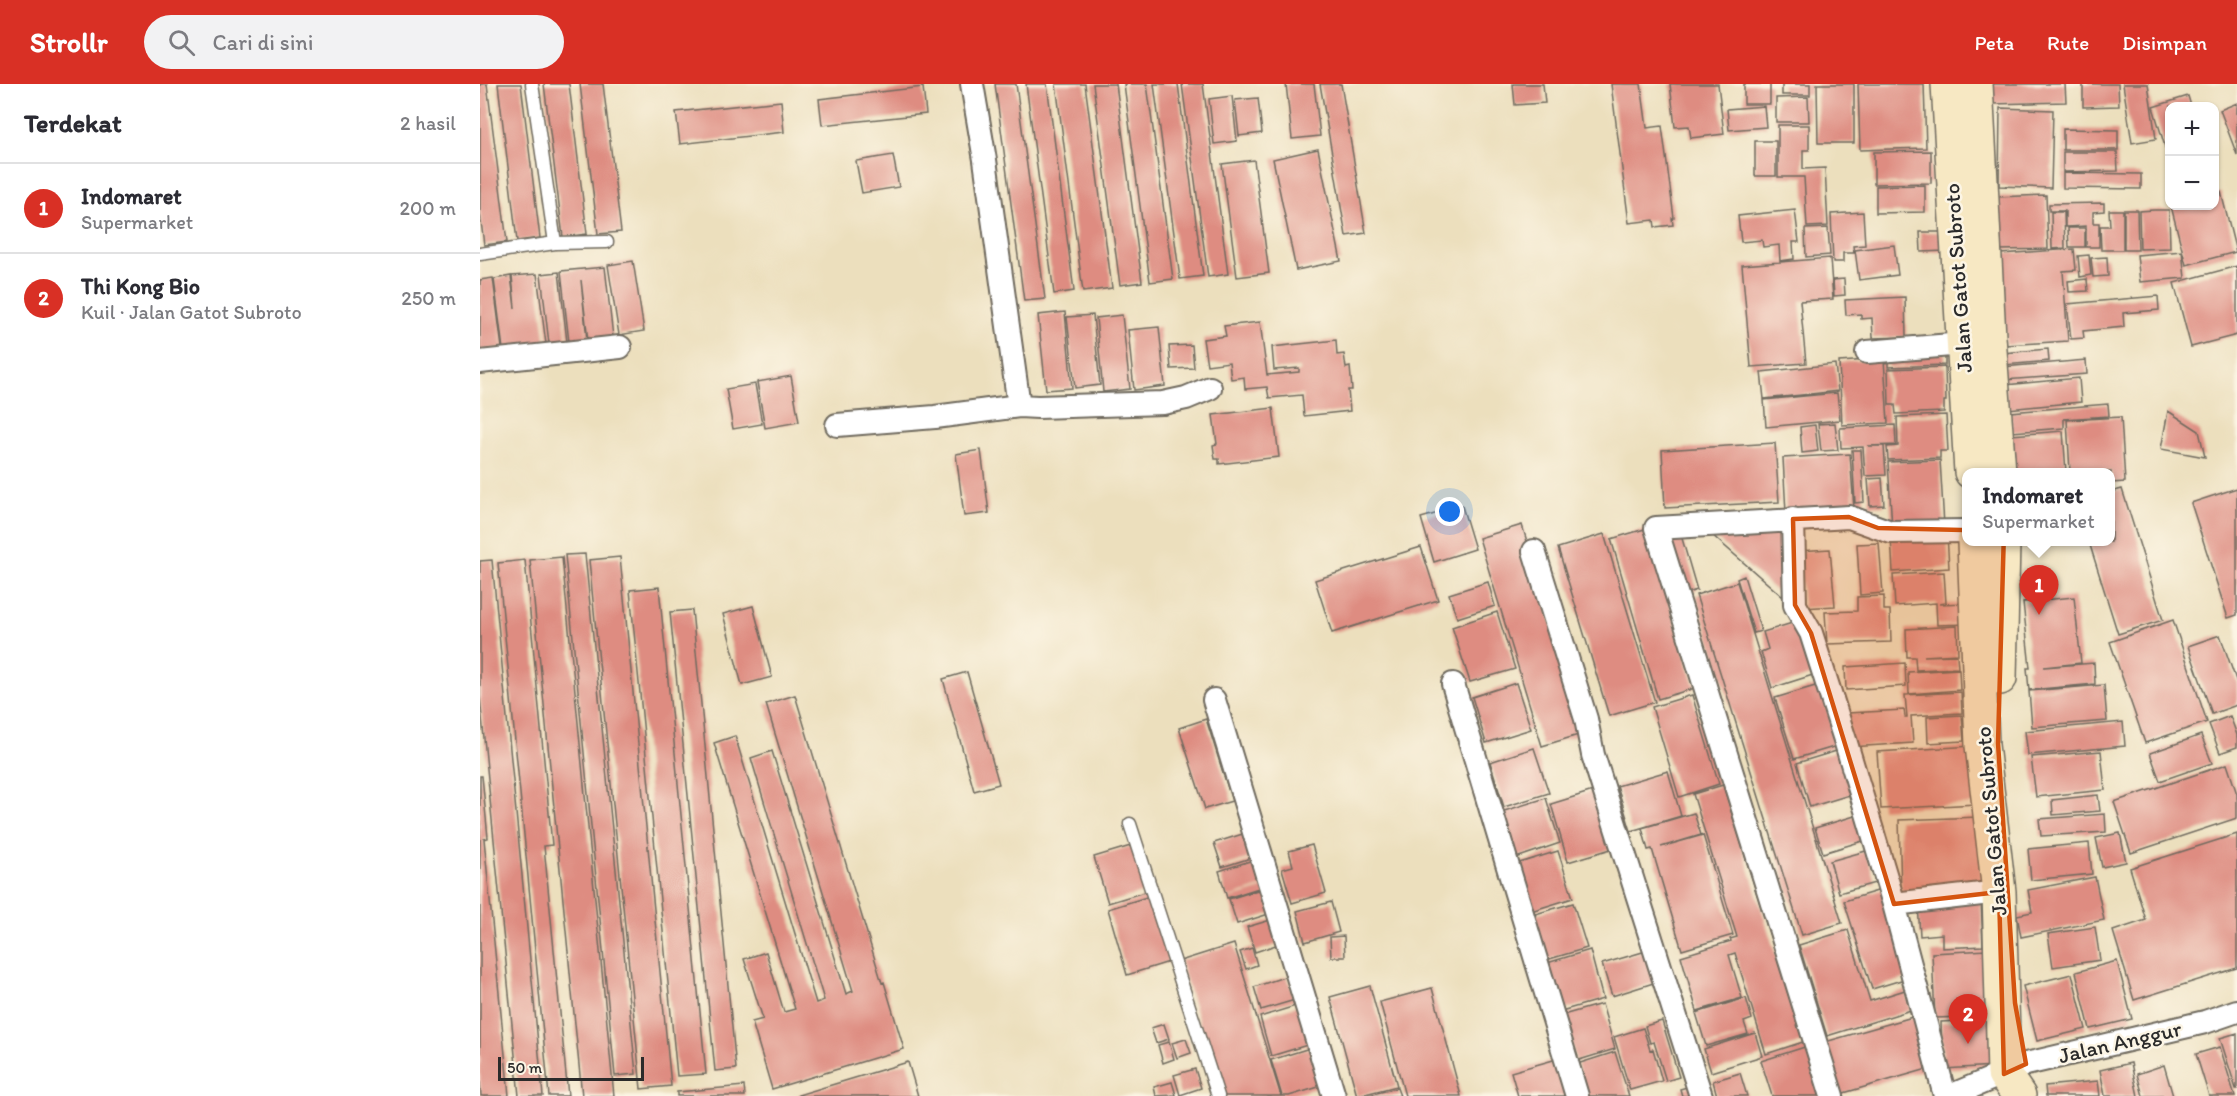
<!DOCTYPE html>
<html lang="id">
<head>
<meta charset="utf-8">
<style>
  :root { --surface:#fff; --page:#f2f2f3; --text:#2b2b33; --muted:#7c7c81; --line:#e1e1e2; --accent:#d93025 }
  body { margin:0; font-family:Itim,sans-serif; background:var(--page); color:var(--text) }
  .controls { position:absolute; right:18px; top:18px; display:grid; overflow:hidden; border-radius:12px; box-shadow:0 2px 4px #0004 }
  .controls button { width:54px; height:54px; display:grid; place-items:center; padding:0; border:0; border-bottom:2px solid var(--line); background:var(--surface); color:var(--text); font:30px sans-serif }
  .scale { position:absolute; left:18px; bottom:15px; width:146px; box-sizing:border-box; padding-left:6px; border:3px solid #2b2b2b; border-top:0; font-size:16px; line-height:21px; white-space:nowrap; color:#2b2b2b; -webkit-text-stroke:4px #fcf5e5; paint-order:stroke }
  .you { position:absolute; left:970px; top:428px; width:21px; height:21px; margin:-15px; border:4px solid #fff; border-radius:50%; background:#1a73e8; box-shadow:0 0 0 9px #1a73e833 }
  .badge { display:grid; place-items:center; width:39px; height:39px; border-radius:50%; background:var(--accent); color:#fff; font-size:20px; font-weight:700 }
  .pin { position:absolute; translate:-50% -50px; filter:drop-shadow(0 2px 3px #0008) }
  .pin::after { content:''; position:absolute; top:32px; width:21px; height:18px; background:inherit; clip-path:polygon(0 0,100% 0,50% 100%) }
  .popup { position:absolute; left:1482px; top:384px; width:153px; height:78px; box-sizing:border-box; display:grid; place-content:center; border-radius:12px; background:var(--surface); filter:drop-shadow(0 2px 4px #0005); font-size:20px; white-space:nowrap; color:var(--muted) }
  .popup b { font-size:22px; color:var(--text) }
  .popup::after { content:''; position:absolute; left:50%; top:100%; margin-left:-12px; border:12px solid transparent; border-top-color:var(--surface) }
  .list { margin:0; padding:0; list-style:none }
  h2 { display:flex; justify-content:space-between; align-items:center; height:78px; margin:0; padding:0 24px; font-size:26px }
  h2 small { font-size:20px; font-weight:400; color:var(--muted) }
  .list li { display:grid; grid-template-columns:39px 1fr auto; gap:18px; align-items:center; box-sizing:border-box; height:90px; padding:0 24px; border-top:2px solid var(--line) }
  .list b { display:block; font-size:22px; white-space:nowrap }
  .list p { margin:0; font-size:20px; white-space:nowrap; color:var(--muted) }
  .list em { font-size:20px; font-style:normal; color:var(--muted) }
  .icon { flex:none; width:33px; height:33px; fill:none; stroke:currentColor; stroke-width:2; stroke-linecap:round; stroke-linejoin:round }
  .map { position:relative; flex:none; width:1757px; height:1012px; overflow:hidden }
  header { display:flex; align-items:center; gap:36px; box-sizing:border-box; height:84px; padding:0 30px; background:var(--accent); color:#fff }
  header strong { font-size:28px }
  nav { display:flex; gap:33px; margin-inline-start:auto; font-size:21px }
  .search { width:420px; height:54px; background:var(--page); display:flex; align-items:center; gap:15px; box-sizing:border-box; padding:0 21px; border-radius:33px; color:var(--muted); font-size:22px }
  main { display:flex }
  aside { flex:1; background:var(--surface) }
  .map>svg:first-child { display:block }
  .building { fill:#de8c81 }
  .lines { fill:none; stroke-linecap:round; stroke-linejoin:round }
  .service-casing { stroke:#6f6a5e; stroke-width:15 }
  .minor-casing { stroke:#6f6a5e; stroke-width:26 }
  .secondary-casing { stroke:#6f6a5e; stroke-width:36 }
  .service { stroke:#fff; stroke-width:12 }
  .minor { stroke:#fff; stroke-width:22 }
  .secondary { stroke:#f7e8c3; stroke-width:33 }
  .marked { fill:#d5540f; fill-opacity:0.2; stroke:#d5540f; stroke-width:4.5; stroke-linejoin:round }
  .labels { text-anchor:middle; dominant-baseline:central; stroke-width:5; stroke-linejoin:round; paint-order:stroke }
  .street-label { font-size:22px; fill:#2b2b2b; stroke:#fcf5e5 }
</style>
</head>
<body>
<header>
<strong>Strollr</strong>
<div class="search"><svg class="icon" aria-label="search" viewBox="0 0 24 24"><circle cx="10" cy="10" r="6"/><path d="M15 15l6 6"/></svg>Cari di sini</div>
<nav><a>Peta</a><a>Rute</a><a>Disimpan</a></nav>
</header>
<main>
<aside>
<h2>Terdekat<small>2 hasil</small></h2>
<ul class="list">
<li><span class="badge">1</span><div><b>Indomaret</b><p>Supermarket</p></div><em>200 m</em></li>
<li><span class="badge">2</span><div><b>Thi Kong Bio</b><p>Kuil · Jalan Gatot Subroto</p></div><em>250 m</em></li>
</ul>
</aside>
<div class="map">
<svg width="1757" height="1012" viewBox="0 0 1757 1012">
  <rect width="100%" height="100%" fill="#fcf5e5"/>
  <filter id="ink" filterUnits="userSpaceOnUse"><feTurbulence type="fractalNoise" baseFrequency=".0167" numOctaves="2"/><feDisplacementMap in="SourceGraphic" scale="12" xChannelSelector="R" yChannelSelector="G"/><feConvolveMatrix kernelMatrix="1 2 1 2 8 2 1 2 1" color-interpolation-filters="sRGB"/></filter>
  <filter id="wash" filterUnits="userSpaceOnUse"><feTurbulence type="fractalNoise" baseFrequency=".008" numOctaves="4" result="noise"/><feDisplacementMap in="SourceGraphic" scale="24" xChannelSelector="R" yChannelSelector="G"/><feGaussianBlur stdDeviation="1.35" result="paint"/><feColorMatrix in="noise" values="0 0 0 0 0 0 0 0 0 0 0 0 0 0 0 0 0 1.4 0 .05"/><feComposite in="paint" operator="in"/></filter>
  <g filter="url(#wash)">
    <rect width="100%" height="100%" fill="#ecdfbd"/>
    <g id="blocks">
      <path class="building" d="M0,0H7L27,158L4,161L0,129Z
        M18,0H41L60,154L37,157Z
        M64,0H89L107,150L83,153Z
        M100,0H123L141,148L118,150Z
        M515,0H536L565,215L544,217Z
        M546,0H567L594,207L574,210Z
        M576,0H605L632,204L603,208Z
        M613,0H636L662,198L640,201Z
        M644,0H667L693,195L670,198Z
        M674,0H698L723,192L700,195Z
        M702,0H723L748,190L728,193Z
        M806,0H834L840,52L812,55Z
        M840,0H861L886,149L866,152Z
        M1033,0H1063L1065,19L1035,21Z
        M1131,0H1161L1167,44L1182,42L1194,134H1192L1193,141L1175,143L1174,136L1149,139Z
        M1190,0H1238L1244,50L1211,54L1209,42L1195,43Z
        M1264,0H1290V20H1264Z
        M1302,0H1330V11H1302Z
        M1337,0H1374V59H1338Z
        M1378,0H1444L1446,64L1380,66Z
        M1510,0H1585L1586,18L1511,20Z
        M1603,0H1638L1639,22L1603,23Z
        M1643,0H1668L1676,55L1652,59Z
        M443,3L446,30L342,41L339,15Z
        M752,12L757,57L734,60L729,15Z
        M1708,12L1711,22H1690L1689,76L1673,23Z
        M1328,13L1329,38H1296V14Z
        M778,14L782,49L759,52L755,16Z
        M301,17L304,48L200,60L196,28Z
        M1757,19V71L1740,26Z
        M1284,22L1286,43L1249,46L1247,25Z
        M1520,24L1573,26L1571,104L1519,102Z
        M1298,41H1329V66H1323V85L1345,84L1348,142L1327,143L1324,93H1298Z
        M1583,45L1638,46V66H1583Z
        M1275,57H1296V92H1275Z
        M838,65L861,177L816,186L793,75Z
        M1451,67V99L1394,100V68Z
        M1583,68H1637L1638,87L1583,88Z
        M413,71L419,103L382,109L376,77Z
        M774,76L789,189L757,193L742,80Z
        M1583,89L1661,90V105L1583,104Z
        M1445,101V128L1396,129V102Z
        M1741,108L1756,168L1706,181L1691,122H1734V109Z
        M1566,111L1568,165L1518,166L1516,113Z
        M1624,119V127L1613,128V139H1619V163H1606V142L1585,143V127H1569V120Z
        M1315,126L1319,158H1313L1314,175L1300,177L1299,161L1283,163L1282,156L1261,158L1258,132Z
        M1629,126H1643V166H1621L1620,142H1630Z
        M1644,126H1657L1658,166H1644Z
        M1674,126H1689L1690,164L1660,165L1659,127Z
        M1383,128L1385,161L1373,162L1374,169H1363V178H1353L1351,130Z
        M1571,128H1584L1585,164L1572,165Z
        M1348,144L1350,171L1326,173L1325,145Z
        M1588,144H1605V163H1589Z
        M1440,148H1464L1465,167L1441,168Z
        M1414,161L1418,191L1379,196L1375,166Z
        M1594,165L1596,186L1583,187L1588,257L1526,261L1520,170Z
        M1702,167L1705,194L1660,198L1657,171Z
        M1609,171L1611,191L1600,193L1598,172Z
        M1627,173L1628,192L1613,193L1611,174Z
        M1350,174L1353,215L1320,217L1326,279L1271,283L1262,181Z
        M153,177L164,247L139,251L128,181Z
        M1757,182V251L1711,263L1694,199Z
        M125,183L133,253L108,257L101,196L107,256L89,258L81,187Z
        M79,188L87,258L69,260L61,190Z
        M57,190L66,260L23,265L14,195L31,192L35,224L32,192Z
        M13,194L22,264L0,267V196Z
        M1364,195L1365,211L1354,212L1353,196Z
        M1607,195L1608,207L1589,208L1588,197Z
        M1678,212L1679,226L1643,229L1644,243L1603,247L1604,254L1591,255L1587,220Z
        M1425,213L1426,253L1393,254L1392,234L1381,235V230L1366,231L1365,216Z
        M585,228L592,304L566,306L558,231Z
        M613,231L620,301L595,304L587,233Z
        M642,231L650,305L623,308L616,234Z
        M780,238L787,291L819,288V284L794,286L792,263L856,256L857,271L864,270L866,284L870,283L872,306H868L870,327L824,332L822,311L789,314L787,303L765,305L764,293L751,295L749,278L727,281L723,255L746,252L744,242Z
        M679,243L685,302L654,306L648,246Z
        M712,261L714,284L691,285L689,262Z
        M1568,265L1569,277L1524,281L1523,269Z
        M1465,268V281L1408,283V270Z
        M1404,275L1408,339L1362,341L1359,278Z
        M1606,276L1607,290L1524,296L1523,283Z
        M1355,280L1358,307L1284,315L1281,288Z
        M1465,283L1466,317H1464V328L1416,330L1415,321H1409L1408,285Z
        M311,292L319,338L285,344L277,298Z
        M1599,294L1601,318L1528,325L1525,301Z
        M275,300L282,340L253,345L246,305Z
        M1357,309L1360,336L1286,343L1284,316Z
        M1628,320L1629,332L1584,335V344L1532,348L1530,328Z
        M793,324L799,373L739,380V375H735L733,361L737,360L733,331Z
        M1688,327L1719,347L1725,373L1681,365Z
        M1466,331L1468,367H1460V374L1408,376L1407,363L1418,362L1417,333Z
        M1641,333L1645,398L1631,399V388H1590L1587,336Z
        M1355,339L1358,366L1341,367L1338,340Z
        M1335,341L1338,367L1322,369L1320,343Z
        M1415,341L1416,361L1388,362H1404L1406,391L1385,392L1383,363L1361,364L1360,344Z
        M1583,347L1586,388H1534L1531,351Z
        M1295,359L1299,418L1185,424L1182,366Z
        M501,366L509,429L484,432L476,370Z
        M1372,366H1381L1384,418L1375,419Z
        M1370,370L1374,425L1306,429L1303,374Z
        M1460,376L1464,441L1412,444L1408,378Z
        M1402,394L1404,421L1390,422L1388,395Z
        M1757,404V531L1748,534L1711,419Z
        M1642,405L1683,536L1638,550L1609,458H1631V408Z
        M982,422L995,465L954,478L941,434Z
        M1042,441L1105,649L1062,662L999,454Z
        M1168,444L1215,604L1178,615L1131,455Z
        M1306,444L1312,521L1231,450Z
        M1124,450L1175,618L1129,632L1078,464Z
        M1467,450L1469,484L1413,488L1411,453Z
        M1201,451L1217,506L1201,511L1184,455Z
        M1399,459L1403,509L1380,511L1377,460Z
        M941,463L958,516L852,549L835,496Z
        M1350,465L1355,522L1323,524L1318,467Z
        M105,470L156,990L135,992L85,471Z
        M82,473L134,1012H102L50,476Z
        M140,473L191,1002L161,1005L109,476Z
        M12,476L63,1012H39L0,613V477Z
        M45,476L72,761L64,762L88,1012H69L18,479Z
        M1464,488L1466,519L1459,520L1488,519L1489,540L1457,541L1456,519L1415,522L1413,491Z
        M1264,492L1281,547L1274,549L1257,495Z
        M1008,498L1015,522L977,534L969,510Z
        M1257,498L1362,839L1322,851L1216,511Z
        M179,503L226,990L197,992L150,506Z
        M1404,512V526H1410L1411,558L1347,560L1345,528L1377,527V513Z
        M1594,513L1601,579L1564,583L1614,579L1615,600L1549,606L1547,584H1550L1543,518Z
        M273,522L292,593L262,601L243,530Z
        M212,526L256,985L235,987L190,528Z
        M1017,528L1035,585L990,598L972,543Z
        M1693,536L1727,638L1665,659L1630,558Z
        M1319,537L1339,589L1292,604L1281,568L1288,565L1283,548Z
        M1477,542L1478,570L1444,572L1477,571L1478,584L1436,586L1435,573H1427L1426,545Z
        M1740,551L1757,599V621L1732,630L1708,562Z
        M1425,579L1426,602L1366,606L1365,583Z
        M1479,585L1480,606L1429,610L1428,588Z
        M487,588L519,700L494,707L463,595Z
        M1036,599L1051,645L1006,659L992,613Z
        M1342,600L1357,662L1314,675L1295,614Z
        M1624,601L1627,637L1552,643L1549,607Z
        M1481,608L1482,629L1431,632L1433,659L1370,663L1368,629L1424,626L1425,633H1427L1425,611Z
        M315,611L402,899L404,898L424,965L292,1005L272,938L283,935L264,875L286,868L304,928L315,925L234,659L255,652L336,919L344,916L271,674L292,667L366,910L373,907L286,620Z
        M1212,611L1239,700L1199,713L1172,623Z
        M1482,631L1484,657L1448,659L1447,633Z
        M1750,632L1757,651V663L1740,669L1729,640Z
        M726,635L752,717L725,725L699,644Z
        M1643,638L1645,662L1548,671L1545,647Z
        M1721,651L1732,679L1680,697L1670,669Z
        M1493,662L1497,720L1401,725L1397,668Z
        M1054,664L1069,709L1024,723L1010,678Z
        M1363,665L1376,709L1330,723L1317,679Z
        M1621,667L1625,706L1556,713L1551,673Z
        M1747,680L1757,710V734L1651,769L1634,718Z
        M1188,687L1201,732L1151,747L1137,702Z
        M0,692H2L8,754L4,755L29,1012H1L0,997Z
        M1243,701L1323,958L1286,970L1255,869L1249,871L1262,914L1217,927L1201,872L1251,857L1250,855L1257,853L1213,710Z
        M1113,707L1131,765L1088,778L1071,720Z
        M1618,711L1620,727L1573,731L1572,716Z
        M1066,714L1080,759L1036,774L1021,728Z
        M1214,729L1221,751L1181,763L1223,751L1253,851L1202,866L1172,765L1168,766L1162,744Z
        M1625,730L1626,748L1561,752L1559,735Z
        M1378,731L1386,756L1343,769L1335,744Z
        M1499,733L1502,804L1421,807L1419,736Z
        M769,748L777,772L742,783L734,759Z
        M1640,749L1646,778L1622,783L1616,754Z
        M1757,750V884L1654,916L1633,847L1666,836L1650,784Z
        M1609,759L1612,790L1551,796L1548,765Z
        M654,761L668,807L628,819L614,773Z
        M832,761L846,809L812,819L802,785L813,782L809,767Z
        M1078,767L1093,814L1051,827L1036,780Z
        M1386,767L1395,799L1359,809L1350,777Z
        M776,775L785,802L747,814L739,787Z
        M1615,793L1624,836L1541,853L1537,831L1552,828L1548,806Z
        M784,804L792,829L757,840L749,815Z
        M1404,805L1431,893L1392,905L1364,817Z
        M670,812L689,878L647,891L628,825Z
        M1501,816L1503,862L1462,864V850L1440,852L1438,820Z
        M851,818L859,848L825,858L817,827Z
        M1093,819L1107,864L1066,876L1052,831Z
        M794,835L802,859L775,868L767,843Z
        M1615,843L1620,876L1573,883L1568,850Z
        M1368,846L1390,917L1425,906L1431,926L1347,952L1319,861Z
        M864,852L865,873H851L850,853Z
        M754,860L801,1012H742L700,877Z
        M772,864L777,881L766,885L760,868Z
        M1173,865L1183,896L1132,912L1122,880Z
        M1110,866L1123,915L1081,927L1067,879Z
        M1508,866L1511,932L1455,934L1452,869Z
        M1637,877L1652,935L1610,945L1596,888Z
        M1592,890L1606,945L1557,957L1543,902Z
        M807,892L815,916L781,926L774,903Z
        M890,902L917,1002L877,1012L850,913Z
        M952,904L981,1012H925L900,918Z
        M1266,914L1272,935L1264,938L1268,950L1226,962L1216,929Z
        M822,920L834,959L791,972L780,933Z
        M1122,920L1135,965L1096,977L1083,931Z
        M1436,932L1451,984L1360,1010L1345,958Z
        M1513,935L1515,982L1463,985L1461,938Z
        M1182,937L1199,993L1186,997L1174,958L1170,959L1165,942Z
        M684,940L689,955L676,959L671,944Z
        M1163,944L1170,966L1173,965L1182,997L1150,1006L1134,953Z
        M1275,949L1282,972L1231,988L1224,965Z
        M1757,949V1005H1756L1740,954Z
        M706,955L711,969L697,974L692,959Z
        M689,958L694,975L683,979L678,961Z
        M1328,962L1344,1012H1292L1281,977Z
        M1740,963L1755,1012H1729L1716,970Z
        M830,964L842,1002L809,1012H802L791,976Z
        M1135,968L1149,1012H1106L1097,980Z
        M1077,975L1087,1012H1038L1031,988Z
        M428,978L438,1012H318V1011Z
        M1651,979L1658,1012H1625L1620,986Z
        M1684,981L1693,1012H1663L1657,990Z
        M715,985L721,1004L700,1011L694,991Z
        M1260,989L1267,1012H1237L1233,997Z
        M1618,997L1620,1012H1566L1565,1002Z
        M692,998L696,1011L676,1012L674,1003Z
        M1214,1001L1217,1012H1202L1200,1005Z
        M264,1002L265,1012H197V1008Z
        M917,1004L920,1012H889V1011Z"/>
    </g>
  </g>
  <g filter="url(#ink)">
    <use href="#blocks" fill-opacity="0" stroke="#6f6a5e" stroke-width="1.5"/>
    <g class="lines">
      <g class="service-casing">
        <path id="service" d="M52,0L75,159
          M0,170L75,159L127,158
          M650,740L738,1012"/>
      </g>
      <g class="minor-casing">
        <path id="minor" d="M492,0L505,76L539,322L558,323L683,319L706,314L730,304
          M1387,268L1483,260
          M0,278L140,263
          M357,341L455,333L539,322
          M1313,435L1315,521L1331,549L1366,659L1414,820L1465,1012
          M1054,467L1106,635L1113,671L1221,1012
          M973,600L1097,1012
          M734,616L854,1012
          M1414,820L1519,808
          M1352,1012L1176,444L1369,433L1411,448L1487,447
          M1470,1012L1546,980L1725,938L1757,927"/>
      </g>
      <g class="secondary-casing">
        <path id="secondary" d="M1468,0L1491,388
          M1496,0L1509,253L1519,388
          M1494,458L1502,661L1519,808L1524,990L1539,1012
          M1520,594L1523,458"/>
      </g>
      <use href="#service" class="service"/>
      <use href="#minor" class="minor"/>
      <use href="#secondary" class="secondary"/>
    </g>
  </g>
  <path class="marked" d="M1369,433L1398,444L1524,447L1518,659L1535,919L1546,980L1524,990L1519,808L1414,820L1331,549L1315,521L1313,435Z"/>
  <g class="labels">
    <g class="street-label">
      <text transform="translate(1478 194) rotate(-94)">Jalan Gatot Subroto</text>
      <text transform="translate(1511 737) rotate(-95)">Jalan Gatot Subroto</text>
      <text transform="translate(1640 958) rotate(-13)">Jalan Anggur</text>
    </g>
  </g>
</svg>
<div class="controls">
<button>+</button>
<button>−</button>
</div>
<div class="scale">50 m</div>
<div class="you"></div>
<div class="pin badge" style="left:1559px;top:531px">1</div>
<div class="popup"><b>Indomaret</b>Supermarket</div>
<div class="pin badge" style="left:1488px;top:960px">2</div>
</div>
</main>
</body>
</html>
